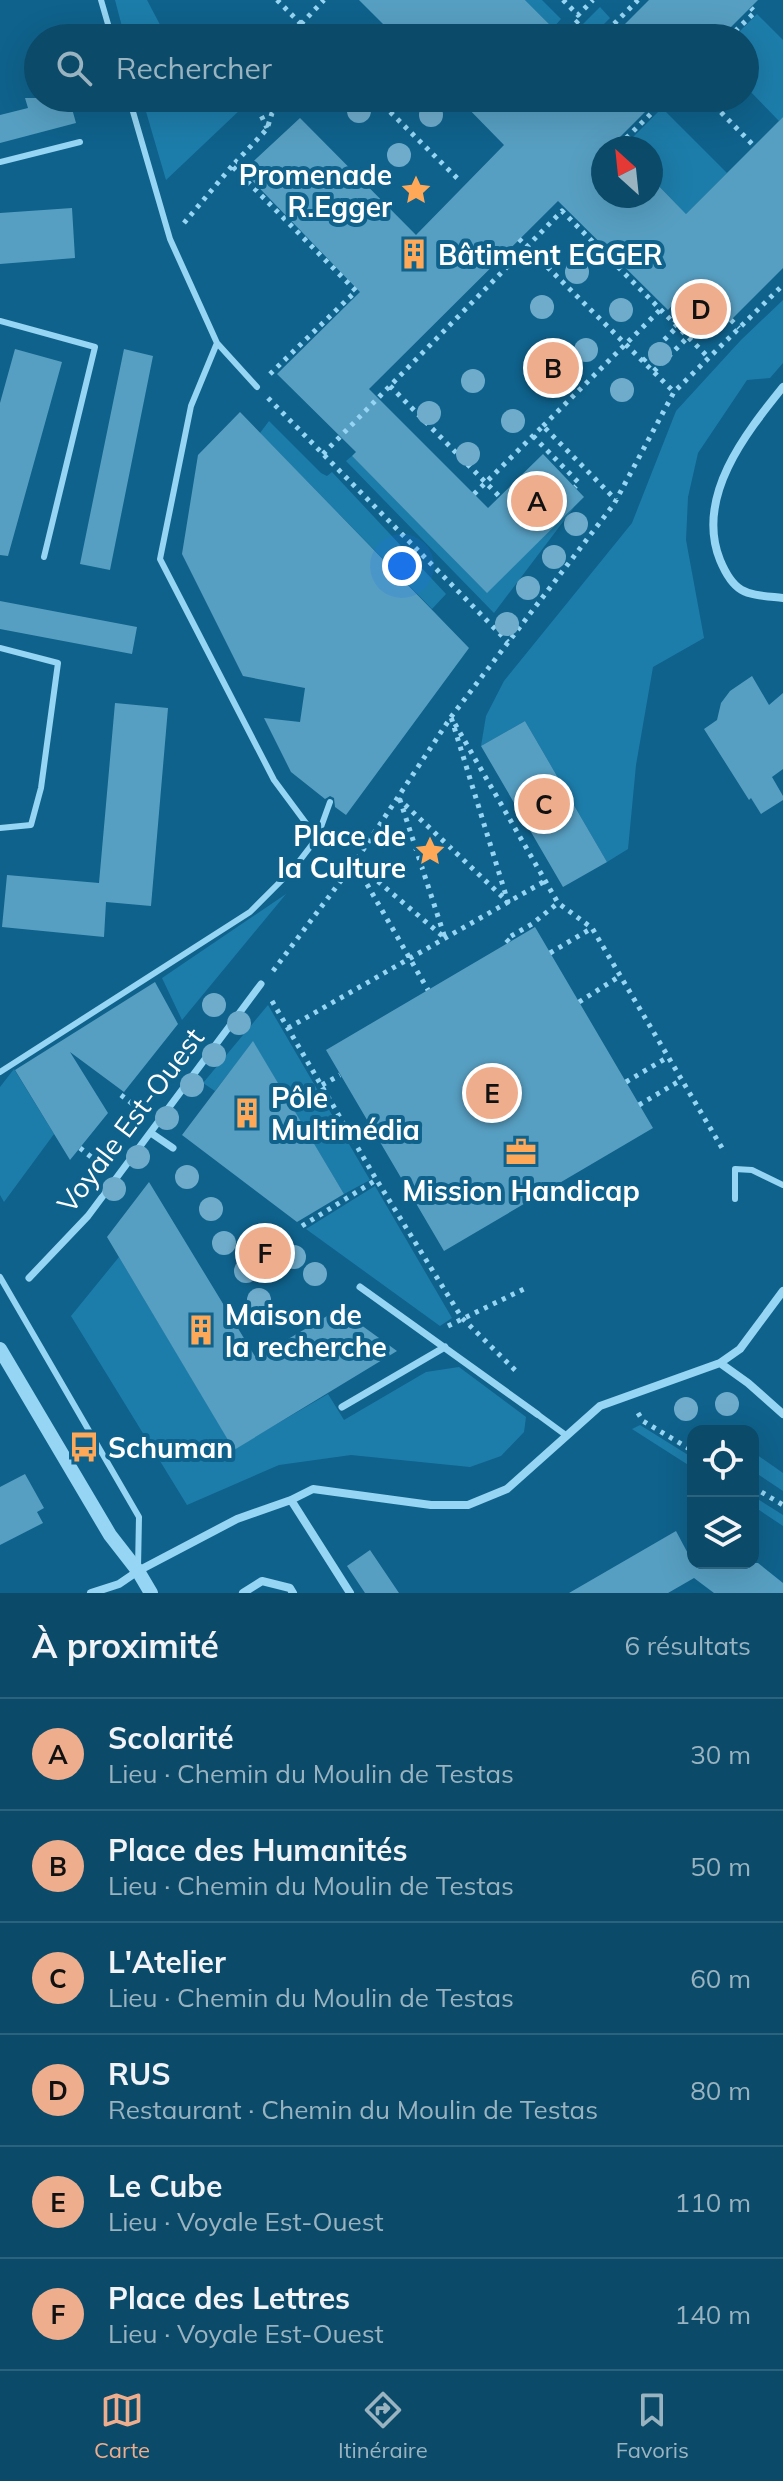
<!DOCTYPE html>
<html lang="fr">
<head>
<meta charset="utf-8">
<style>
  :root { --surface:#0b4a69; --page:#195471; --text:#f1f3f6; --muted:#9ab3c0; --line:#2b627d; --accent:#eead8d }
  body { margin:0; font-family:Mulish,sans-serif; background:var(--page); color:var(--text) }
  .controls { position:absolute; right:24px; bottom:24px; display:grid; overflow:hidden; border-radius:16px; box-shadow:0 8px 32px #0002 }
  .controls button { width:72px; height:72px; display:grid; place-items:center; padding:0; border:0; border-bottom:2px solid var(--line); background:var(--surface); color:var(--text); font:40px sans-serif }
  .compass { position:absolute; left:591px; top:136px; width:72px; height:72px; border-radius:50%; background:var(--surface); box-shadow:0 8px 32px #0002; rotate:333deg }
  .you { position:absolute; left:402px; top:566px; width:28px; height:28px; margin:-20px; border:6px solid #fff; border-radius:50%; background:#1a73e8; box-shadow:0 0 0 12px #1a73e833 }
  .badge { display:grid; place-items:center; width:52px; height:52px; border-radius:50%; background:var(--accent); color:#111; font-size:26px; font-weight:700 }
  .pin { position:absolute; translate:-50% -50%; border:4px solid #fff; box-shadow:0 2px 8px #0006 }
  .list { margin:0; padding:0; list-style:none }
  h2 { display:flex; justify-content:space-between; align-items:center; height:104px; margin:0; padding:0 32px; font-size:34px }
  h2 small { font-size:26px; font-weight:400; color:var(--muted) }
  .list li { display:grid; grid-template-columns:52px 1fr auto; gap:24px; align-items:center; box-sizing:border-box; height:112px; padding:0 32px; border-top:2px solid var(--line) }
  .list b { display:block; font-size:30px; white-space:nowrap }
  .list p { margin:0; font-size:26px; white-space:nowrap; color:var(--muted) }
  .list em { font-size:26px; font-style:normal; color:var(--muted) }
  .icon { flex:none; width:44px; height:44px; fill:none; stroke:currentColor; stroke-width:2; stroke-linecap:round; stroke-linejoin:round }
  .map { position:relative; flex:none; width:783px; height:1593px; overflow:hidden }
  .search { position:absolute; background:var(--surface); box-shadow:0 8px 32px #0002; left:24px; right:24px; top:24px; height:88px; display:flex; align-items:center; gap:20px; box-sizing:border-box; padding:0 28px; border-radius:44px; color:var(--muted); font-size:30px }
  .sheet { height:776px; background:var(--surface) }
  nav { display:flex; justify-content:space-around; align-items:center; box-sizing:border-box; height:112px; border-top:2px solid var(--line); background:var(--surface); font-size:22px; color:var(--muted) }
  nav a { display:grid; justify-items:center; gap:4px }
  nav .on { color:var(--accent) }
  .map>svg:first-child { display:block }
  .green { fill:#1d7daa }
  .building { fill:#579fc2 }
  .lines { fill:none; stroke-linecap:round; stroke-linejoin:round }
  .path { stroke:#96d5f3; stroke-width:5; stroke-dasharray:4 6; stroke-linecap:butt }
  .service { stroke:#96d5f3; stroke-width:6 }
  .pedestrian { stroke:#96d5f3; stroke-width:7 }
  .minor { stroke:#96d5f3; stroke-width:8 }
  .tertiary { stroke:#96d5f3; stroke-width:14 }
  .tree { fill:#6faccb }
  .labels { text-anchor:middle; dominant-baseline:central; stroke-width:8; stroke-linejoin:round; paint-order:stroke }
  .poi-label { font-size:28px; font-weight:bold; fill:#fff; stroke:#0f628c; text-anchor:start }
  .street-label { font-size:28px; fill:#fff; stroke:#0f628c }
</style>
</head>
<body>
<div class="map">
<svg width="783" height="1593" viewBox="0 0 783 1593">
  <rect width="100%" height="100%" fill="#0f628c"/>
  <path class="green" d="M115,0H147L167,38H125Z
    M525,0H542L561,19L553,28Z
    M600,7L610,18L590,38H569Z
    M757,14L783,40V117L779,121L745,86V38H733Z
    M142,98H238L241,109L166,180Z
    M662,108L727,173L686,214L651,178V148H622Z
    M783,300V363L770,378L747,380L698,453L688,497L686,540L704,638L653,667L636,765L628,849L607,862L525,721L481,746L486,716L504,681L632,523L676,411L741,340Z
    M269,421L321,473L327,476L332,472L446,594L432,609L260,433Z
    M352,456L487,592L575,506L494,613L346,461Z
    M286,894L182,1020L162,978Z
    M268,1005L370,1180L344,1194L253,1042L215,1091L203,1083Z
    M14,1069L54,1134L4,1202L0,1195V1087Z
    M375,1186L452,1318L440,1326L306,1229Z
    M119,1257L234,1449L328,1394L344,1420L426,1372L459,1367L526,1417L524,1432L501,1456L470,1467L351,1455L279,1465L187,1505L71,1316Z
    M640,1425L693,1458V1468L632,1429Z
    M753,1452L783,1473V1491L753,1471Z
    M753,1496L783,1515V1526L753,1506Z"/>
  <path class="building" d="M359,0H525L563,38H397Z
    M649,0H758L720,38H611Z
    M25,98H69L76,123L0,143V115L28,108Z
    M458,98H659L615,142L621,148H603V196H651V178L686,214L783,117V268L719,332L682,295L668,310L558,201L369,389L488,508L543,454L584,497L487,593L352,456L356,452L277,374L360,292L243,171L300,118L416,235L504,145Z
    M72,208L75,258L0,264V213Z
    M15,349L62,362L8,556L0,555V403Z
    M124,349L153,356L110,570L80,564Z
    M240,412L469,648L346,815L335,807L334,798L330,796L325,799L291,772L264,718L300,722L305,688L243,676L182,554L198,455Z
    M0,601L137,627L132,654L0,629Z
    M752,676L769,705L783,693V769L772,777L783,796V800L761,814L751,798L749,800L704,729L717,720L721,703L730,691Z
    M115,703L168,708L151,906L106,902L104,937L2,927L7,875L99,883Z
    M525,721L607,862L563,887L481,746Z
    M535,927L653,1128L444,1251L326,1050Z
    M155,982L178,1024L124,1092L70,1052L108,1113L70,1160L15,1070Z
    M253,1041L344,1194L297,1222L182,1135Z
    M149,1182L256,1358L339,1309L397,1351L234,1450L107,1237Z
    M25,1474L44,1508L37,1512L43,1523L0,1545V1487Z
    M676,1531L693,1563H758L783,1583V1593H714L694,1578L668,1593H569Z
    M370,1550L399,1593H365L347,1566Z"/>
  <g class="lines">
    <path class="path" d="M277,0L315,38
      M563,0L578,15L593,0
      M301,24L324,0
      M561,37L581,18L578,15
      M600,38L638,0
      M728,38L755,12L751,8
      M253,98L267,128
      M376,98L460,181
      M707,98L754,146
      M619,145L667,98
      M184,223L232,166
      M519,239L674,392
      M731,320L739,328
      M674,323L692,305
      M643,361L678,326
      M654,371L706,319
      M270,374L356,291L232,166L267,129L272,113L286,98
      M390,386L500,497
      M268,398L508,642
      M543,426L661,309
      M533,436L579,483L575,487
      M323,454L562,211L709,358
      M474,494L543,426L616,500
      M455,724L558,903L592,928L725,1153
      M355,862L445,938L400,800L508,902L451,717
      M357,867L428,990
      M509,942L506,939L532,924L558,903
      M550,953L592,928
      M273,971L355,862L451,717L614,504L674,392L783,285
      M272,1001L376,1179L462,1318L516,1371
      M579,1002L620,976
      M288,1028L545,881
      M626,1082L668,1057
      M322,1085L340,1075
      M121,1095L143,1112
      M639,1105L681,1080
      M80,1148L101,1165
      M302,1226L376,1180
      M448,1326L524,1289
      M638,1413L643,1421L693,1451
      M753,1487L783,1505"/>
    <path class="service" d="M101,0L112,38
      M129,98L170,239L217,343L257,387
      M0,162L80,142
      M0,321L95,347L44,557
      M217,343L191,406L160,559L274,780L317,838
      M0,648L58,663L41,788L31,825L0,828
      M0,1072L250,912L294,868L317,838L330,802
      M735,1199V1169L752,1170L783,1185
      M0,1277L139,1517L138,1568
      M537,1414L567,1436"/>
    <path class="pedestrian" d="M151,1133L173,1148
      M29,1278L88,1216L261,984
      M360,1287L537,1414
      M342,1407L445,1347"/>
    <path class="minor" d="M783,387C745,434 695,497 720,560C735,596 747,594 783,598
      M720,1363L748,1383L783,1414
      M291,1500L350,1593
      M91,1593L119,1584L138,1571L237,1519L291,1500L313,1489L431,1505H468L507,1489L600,1406L720,1363L740,1349L783,1291
      M243,1593L262,1581L290,1588L293,1593"/>
    <path class="tertiary" d="M0,1349L110,1535L138,1571L151,1593"/>
  </g>
  <g class="tree">
    <circle cx="359" cy="111" r="12"/>
    <circle cx="431" cy="115" r="12"/>
    <circle cx="399" cy="155" r="12"/>
    <circle cx="577" cy="272" r="12"/>
    <circle cx="542" cy="307" r="12"/>
    <circle cx="621" cy="310" r="12"/>
    <circle cx="586" cy="350" r="12"/>
    <circle cx="660" cy="354" r="12"/>
    <circle cx="473" cy="381" r="12"/>
    <circle cx="622" cy="390" r="12"/>
    <circle cx="429" cy="413" r="12"/>
    <circle cx="513" cy="421" r="12"/>
    <circle cx="468" cy="454" r="12"/>
    <circle cx="576" cy="524" r="12"/>
    <circle cx="554" cy="557" r="12"/>
    <circle cx="528" cy="588" r="12"/>
    <circle cx="507" cy="624" r="12"/>
    <circle cx="214" cy="1005" r="12"/>
    <circle cx="239" cy="1023" r="12"/>
    <circle cx="214" cy="1055" r="12"/>
    <circle cx="192" cy="1085" r="12"/>
    <circle cx="167" cy="1118" r="12"/>
    <circle cx="138" cy="1157" r="12"/>
    <circle cx="187" cy="1177" r="12"/>
    <circle cx="114" cy="1189" r="12"/>
    <circle cx="211" cy="1209" r="12"/>
    <circle cx="224" cy="1243" r="12"/>
    <circle cx="294" cy="1257" r="12"/>
    <circle cx="246" cy="1271" r="12"/>
    <circle cx="315" cy="1274" r="12"/>
    <circle cx="259" cy="1300" r="12"/>
    <circle cx="727" cy="1404" r="12"/>
    <circle cx="686" cy="1409" r="12"/>
  </g>
  <defs>
    <g id="sight-bare" transform="scale(2.4)"><path d="M0-6L1.8-2.2L6-1.7L2.9 1.2L3.7 5.4L0 3.3L-3.7 5.4L-2.9 1.2L-6-1.7L-1.8-2.2Z" fill="#ffa958" stroke="#0f628c" stroke-width="2.5" paint-order="stroke"/></g>
    <g id="building-bare" transform="scale(2.4)"><path d="M-4-6H4V6H1V3H-1V6H-4ZM-2.5-4.3h1.7v1.8h-1.7ZM.8-4.3h1.7v1.8H.8ZM-2.5-1h1.7V.8h-1.7ZM.8-1h1.7V.8H.8Z" fill="#ffa958" stroke="#0f628c" stroke-width="2.5" paint-order="stroke"/></g>
    <g id="office-bare" transform="scale(2.4)"><path d="M-6-3h4V-5.5h4V-3h4V5H-6ZM-1-4.5V-3h2v-1.5ZM-6 0V1H6V0Z" fill="#ffa958" stroke="#0f628c" stroke-width="2.5" paint-order="stroke"/></g>
    <g id="bus-bare" transform="scale(2.4)"><path d="M-5-6H5V4H4V6H2V4H-2V6H-4V4H-5ZM-3.5-4V0h7V-4ZM-3.5 1.2v1.5H-2V1.2ZM2 1.2v1.5H3.5V1.2Z" fill="#ffa958" stroke="#0f628c" stroke-width="2.5" paint-order="stroke"/></g>
  </defs>
  <g fill-rule="evenodd">
    <use href="#sight-bare" x="416" y="190"/>
    <use href="#building-bare" x="414" y="254"/>
    <use href="#sight-bare" x="430" y="851"/>
    <use href="#building-bare" x="247" y="1113"/>
    <use href="#office-bare" x="521" y="1152"/>
    <use href="#building-bare" x="201" y="1330"/>
    <use href="#bus-bare" x="84" y="1447"/>
  </g>
  <g class="labels">
    <g class="poi-label">
      <text x="392" y="174" text-anchor="end">Promenade<tspan x="392" dy="32">R.Egger</tspan></text>
      <text x="438" y="254">Bâtiment EGGER</text>
      <text x="406" y="835" text-anchor="end">Place de<tspan x="406" dy="32">la Culture</tspan></text>
      <text x="271" y="1097">Pôle<tspan x="271" dy="32">Multimédia</tspan></text>
      <text x="521" y="1190" text-anchor="middle">Mission Handicap</text>
      <text x="225" y="1314">Maison de<tspan x="225" dy="32">la recherche</tspan></text>
      <text x="108" y="1447">Schuman</text>
    </g>
    <g class="street-label">
      <text transform="translate(130 1120) rotate(-53)">Voyale Est-Ouest</text>
    </g>
  </g>
</svg>
<div class="controls">
<button><svg class="icon" aria-label="locate" viewBox="0 0 24 24"><circle cx="12" cy="12" r="6"/><path d="M12 2v4M12 18v4M2 12h4M18 12h4"/></svg></button>
<button><svg class="icon" aria-label="layers" viewBox="0 0 24 24"><path d="M12 4l9 5-9 5-9-5zM3 14l9 5 9-5"/></svg></button>
</div>
<svg class="compass" viewBox="-18 -18 36 36"><path d="M0-13l5 13h-10z" fill="#e53935"/><path d="M0 13l5-13h-10z" fill="#9ab3c0"/></svg>
<div class="you"></div>
<div class="pin badge" style="left:537px;top:501px">A</div>
<div class="pin badge" style="left:553px;top:368px">B</div>
<div class="pin badge" style="left:544px;top:804px">C</div>
<div class="pin badge" style="left:701px;top:309px">D</div>
<div class="pin badge" style="left:492px;top:1093px">E</div>
<div class="pin badge" style="left:265px;top:1253px">F</div>
<div class="search"><svg class="icon" aria-label="search" viewBox="0 0 24 24"><circle cx="10" cy="10" r="6"/><path d="M15 15l6 6"/></svg>Rechercher</div>
</div>
<section class="sheet">
<h2>À proximité<small>6 résultats</small></h2>
<ul class="list">
<li><span class="badge">A</span><div><b>Scolarité</b><p>Lieu · Chemin du Moulin de Testas</p></div><em>30 m</em></li>
<li><span class="badge">B</span><div><b>Place des Humanités</b><p>Lieu · Chemin du Moulin de Testas</p></div><em>50 m</em></li>
<li><span class="badge">C</span><div><b>L'Atelier</b><p>Lieu · Chemin du Moulin de Testas</p></div><em>60 m</em></li>
<li><span class="badge">D</span><div><b>RUS</b><p>Restaurant · Chemin du Moulin de Testas</p></div><em>80 m</em></li>
<li><span class="badge">E</span><div><b>Le Cube</b><p>Lieu · Voyale Est-Ouest</p></div><em>110 m</em></li>
<li><span class="badge">F</span><div><b>Place des Lettres</b><p>Lieu · Voyale Est-Ouest</p></div><em>140 m</em></li>
</ul>
</section>
<nav>
<a class="on"><svg class="icon" aria-label="map" viewBox="0 0 24 24"><path d="M3 6l6-2 6 2 6-2v14l-6 2-6-2-6 2zM9 4v14M15 6v14"/></svg>Carte</a>
<a><svg class="icon" aria-label="directions" viewBox="0 0 24 24"><path d="M12 3l9 9-9 9-9-9zM9 14v-3h6M13 9l2 2-2 2"/></svg>Itinéraire</a>
<a><svg class="icon" aria-label="saved" viewBox="0 0 24 24"><path d="M7 4h10v16l-5-4-5 4z"/></svg>Favoris</a>
</nav>
</body>
</html>
